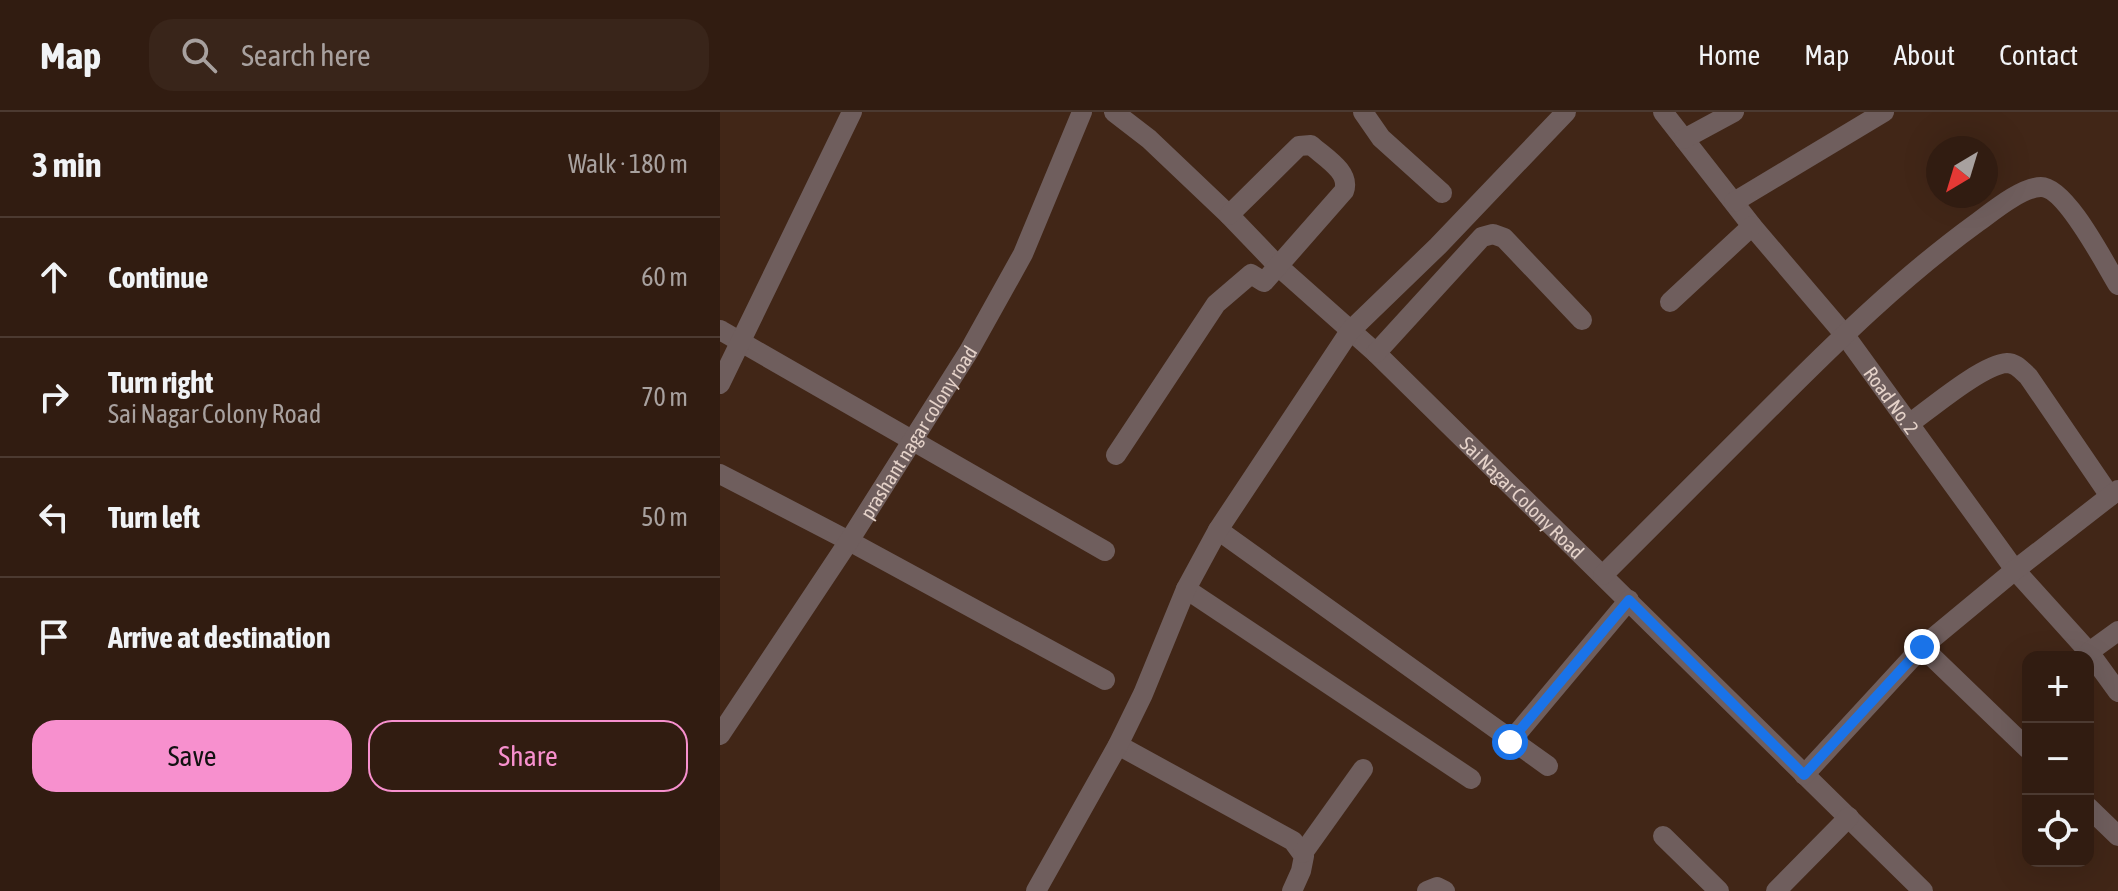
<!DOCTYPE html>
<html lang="en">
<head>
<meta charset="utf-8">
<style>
  :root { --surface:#311c11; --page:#39251a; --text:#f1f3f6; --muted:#a8a19f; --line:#4c3a31; --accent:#f790ce }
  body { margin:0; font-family:"Asap Condensed",sans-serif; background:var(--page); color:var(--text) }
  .controls { position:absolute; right:24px; bottom:24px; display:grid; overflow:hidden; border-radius:16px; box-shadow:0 8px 32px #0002 }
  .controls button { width:72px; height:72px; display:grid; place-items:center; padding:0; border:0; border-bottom:2px solid var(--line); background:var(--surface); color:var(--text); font:40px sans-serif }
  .compass { position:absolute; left:1206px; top:24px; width:72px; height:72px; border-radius:50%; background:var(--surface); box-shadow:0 8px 32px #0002; rotate:218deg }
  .stop { position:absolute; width:24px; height:24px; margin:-18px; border:6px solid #1a73e8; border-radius:50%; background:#fff }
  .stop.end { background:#1a73e8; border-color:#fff; box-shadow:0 2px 8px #0008 }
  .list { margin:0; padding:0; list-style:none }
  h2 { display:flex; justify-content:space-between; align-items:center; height:104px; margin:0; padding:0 32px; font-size:34px }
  h2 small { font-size:26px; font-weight:400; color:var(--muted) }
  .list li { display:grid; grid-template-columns:52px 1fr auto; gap:24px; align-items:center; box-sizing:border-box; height:120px; padding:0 32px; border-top:2px solid var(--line) }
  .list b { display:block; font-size:30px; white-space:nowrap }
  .list p { margin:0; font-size:26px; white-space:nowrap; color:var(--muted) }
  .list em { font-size:26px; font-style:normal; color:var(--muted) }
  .actions { display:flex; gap:16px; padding:24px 32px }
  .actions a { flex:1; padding:18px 0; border:2px solid var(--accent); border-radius:24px; text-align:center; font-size:28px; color:var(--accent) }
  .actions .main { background:var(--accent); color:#111 }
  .icon { flex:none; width:44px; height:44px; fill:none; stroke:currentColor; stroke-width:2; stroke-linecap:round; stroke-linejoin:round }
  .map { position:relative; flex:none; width:1398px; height:779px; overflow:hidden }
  header { display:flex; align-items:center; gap:48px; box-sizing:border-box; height:112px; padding:0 40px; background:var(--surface); border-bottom:2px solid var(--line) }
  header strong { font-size:38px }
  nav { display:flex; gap:44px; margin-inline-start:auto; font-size:28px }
  .search { width:560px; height:72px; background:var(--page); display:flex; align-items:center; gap:20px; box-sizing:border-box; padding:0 28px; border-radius:24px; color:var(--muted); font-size:30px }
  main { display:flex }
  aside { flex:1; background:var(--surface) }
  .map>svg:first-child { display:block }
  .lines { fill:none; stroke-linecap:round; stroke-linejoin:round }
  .minor { stroke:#6f5e5d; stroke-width:20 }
  .route { stroke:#1a73e8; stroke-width:10 }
  .labels { text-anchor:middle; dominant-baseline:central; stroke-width:8; stroke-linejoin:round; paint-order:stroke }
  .street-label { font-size:20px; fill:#e5d2c9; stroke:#371c0d }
</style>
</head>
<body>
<header>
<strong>Map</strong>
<div class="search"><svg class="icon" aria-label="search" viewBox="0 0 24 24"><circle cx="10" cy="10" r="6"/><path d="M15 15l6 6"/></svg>Search here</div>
<nav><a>Home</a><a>Map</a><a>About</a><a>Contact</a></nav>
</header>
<main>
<aside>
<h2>3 min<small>Walk · 180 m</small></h2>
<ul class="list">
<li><svg class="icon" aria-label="ahead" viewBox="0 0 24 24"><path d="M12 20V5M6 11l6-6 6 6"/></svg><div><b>Continue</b></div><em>60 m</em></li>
<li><svg class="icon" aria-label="right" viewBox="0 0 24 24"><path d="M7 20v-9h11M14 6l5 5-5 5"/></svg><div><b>Turn right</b><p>Sai Nagar Colony Road</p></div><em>70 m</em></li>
<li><svg class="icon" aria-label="left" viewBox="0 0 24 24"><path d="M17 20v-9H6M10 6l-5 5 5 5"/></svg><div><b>Turn left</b></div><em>50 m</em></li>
<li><svg class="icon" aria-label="arrive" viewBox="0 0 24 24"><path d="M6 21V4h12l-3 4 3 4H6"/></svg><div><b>Arrive at destination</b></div></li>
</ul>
<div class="actions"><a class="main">Save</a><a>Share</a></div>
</aside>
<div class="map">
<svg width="1398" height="779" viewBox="0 0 1398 779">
  <rect width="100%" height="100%" fill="#412617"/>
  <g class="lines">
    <g class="minor">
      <path id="s1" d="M394,0L429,27L509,103L558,154L656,241L1203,779"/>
      <path d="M643,0L661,26L722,81"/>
      <path id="s2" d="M943,0L1032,114L1124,222L1295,458L1369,540L1398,580"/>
      <path d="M964,27L1014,0"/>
      <path d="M1014,90L1164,0"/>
      <path d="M950,190L1032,114"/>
      <path d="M0,218L385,439"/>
      <path d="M656,241L762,125L773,122L784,126L862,208"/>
      <path d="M0,272L132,0"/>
      <path d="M1189,312C1210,297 1263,252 1287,251C1296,251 1301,258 1308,264L1390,384"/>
      <path d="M396,343L496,192L531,162L544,170L624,79C631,60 604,45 591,33L579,34L509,103"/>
      <path d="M0,362L129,429L385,568"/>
      <path d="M498,418L828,654"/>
      <path d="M883,463C939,407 995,351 1050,296C1116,230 1182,165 1258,110C1273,99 1302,75 1321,75C1346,75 1385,152 1398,173"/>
      <path d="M466,477L751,667"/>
      <path d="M1202,535L1308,637"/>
      <path d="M1369,540L1398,519"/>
      <path id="s3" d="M0,623L129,429L249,239L303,142L362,0"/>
      <path d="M790,630L909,488"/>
      <path d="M398,633L573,729L584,744L581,759L572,779"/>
      <path d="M1084,663L1202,535L1295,458L1398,378"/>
      <path d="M1368,695L1398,724"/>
      <path d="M943,724L999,779"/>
      <path d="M583,741L643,657"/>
      <path d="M316,779L398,633L423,582L466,477L498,418L630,219L718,134L846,0"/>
      <path d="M707,779L717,775L725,779"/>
      <path d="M1056,779L1129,705"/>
    </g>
  </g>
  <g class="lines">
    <path class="route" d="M790,630L909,488L1084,663L1202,535"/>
  </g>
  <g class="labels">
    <g class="street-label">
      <text stroke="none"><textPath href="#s2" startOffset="368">Road No. 2</textPath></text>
      <text stroke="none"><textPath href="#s3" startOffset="362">prashant nagar colony road</textPath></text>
      <text stroke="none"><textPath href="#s1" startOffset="562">Sai Nagar Colony Road</textPath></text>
    </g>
  </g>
</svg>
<div class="controls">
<button>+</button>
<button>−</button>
<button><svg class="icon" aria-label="locate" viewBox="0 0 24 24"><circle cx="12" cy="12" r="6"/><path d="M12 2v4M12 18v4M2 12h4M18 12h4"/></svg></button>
</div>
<svg class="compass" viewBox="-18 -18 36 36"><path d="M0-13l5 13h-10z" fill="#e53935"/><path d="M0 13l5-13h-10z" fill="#a8a19f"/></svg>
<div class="stop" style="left:790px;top:630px"></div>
<div class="stop end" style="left:1202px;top:535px"></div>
</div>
</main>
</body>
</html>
